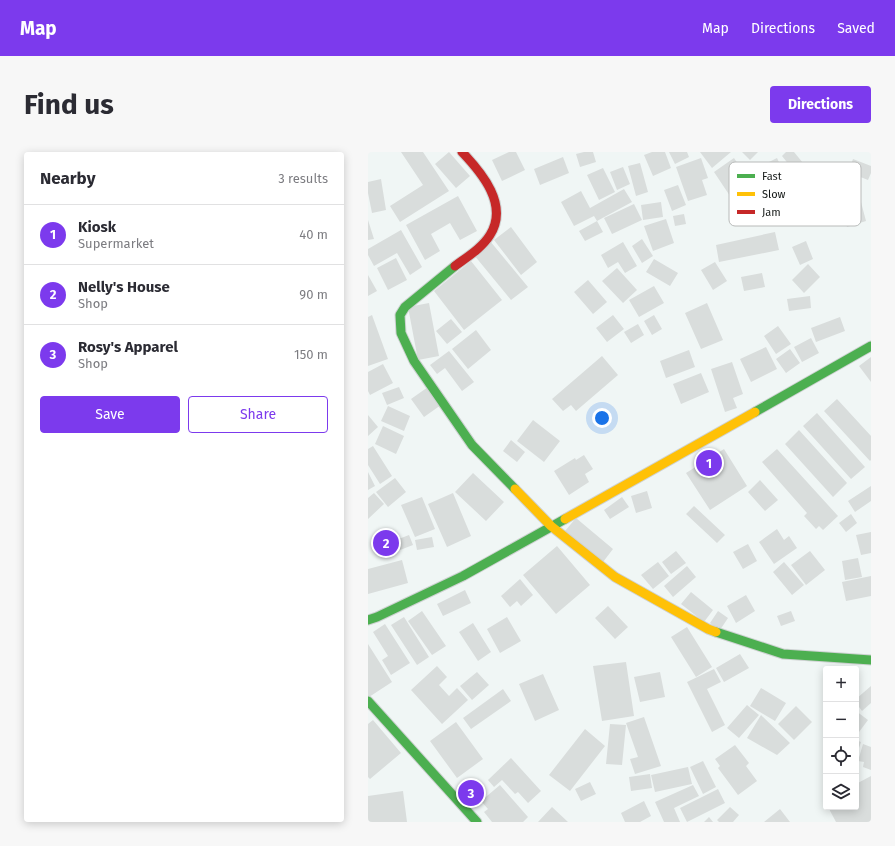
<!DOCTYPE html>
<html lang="en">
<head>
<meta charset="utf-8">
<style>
  :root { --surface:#fff; --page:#f7f7f7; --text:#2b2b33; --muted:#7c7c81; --line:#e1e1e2; --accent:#7c3aed }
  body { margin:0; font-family:"Fira Sans",sans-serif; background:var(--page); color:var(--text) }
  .controls { position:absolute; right:12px; bottom:12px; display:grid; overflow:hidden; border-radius:4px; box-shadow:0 2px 10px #0003 }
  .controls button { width:36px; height:36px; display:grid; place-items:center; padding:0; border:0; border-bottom:1px solid var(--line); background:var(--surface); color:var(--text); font:20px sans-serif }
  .you { position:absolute; left:234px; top:266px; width:14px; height:14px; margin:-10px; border:3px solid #fff; border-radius:50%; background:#1a73e8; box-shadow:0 0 0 6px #1a73e833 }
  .badge { display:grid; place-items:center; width:26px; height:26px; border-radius:50%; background:var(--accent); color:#fff; font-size:13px; font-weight:700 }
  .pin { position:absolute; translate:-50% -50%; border:2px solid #fff; box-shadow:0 1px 4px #0006 }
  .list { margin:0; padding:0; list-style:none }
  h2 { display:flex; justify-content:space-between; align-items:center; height:52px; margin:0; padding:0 16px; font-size:17px }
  h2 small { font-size:13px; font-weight:400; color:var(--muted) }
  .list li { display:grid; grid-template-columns:26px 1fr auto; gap:12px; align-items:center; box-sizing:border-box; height:60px; padding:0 16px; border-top:1px solid var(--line) }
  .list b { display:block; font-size:15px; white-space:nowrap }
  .list p { margin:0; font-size:13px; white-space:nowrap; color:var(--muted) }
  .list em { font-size:13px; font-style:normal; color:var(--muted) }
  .actions { display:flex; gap:8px; padding:12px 16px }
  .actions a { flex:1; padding:9px 0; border:1px solid var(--accent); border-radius:4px; text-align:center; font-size:14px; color:var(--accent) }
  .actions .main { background:var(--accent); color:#fff }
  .icon { flex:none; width:22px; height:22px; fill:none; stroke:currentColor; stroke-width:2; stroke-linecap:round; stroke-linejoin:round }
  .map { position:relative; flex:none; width:503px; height:670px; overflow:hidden; border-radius:4px }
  header { display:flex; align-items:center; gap:24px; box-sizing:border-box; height:56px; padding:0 20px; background:var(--accent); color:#fff }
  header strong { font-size:19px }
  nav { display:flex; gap:22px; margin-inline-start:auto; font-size:14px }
  .intro { display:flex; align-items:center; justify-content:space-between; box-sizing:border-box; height:96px; padding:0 24px }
  h1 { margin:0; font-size:28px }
  .button { padding:10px 18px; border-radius:4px; background:var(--accent); color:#fff; font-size:14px; font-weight:700 }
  main { display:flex; gap:24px; padding:0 24px }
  aside { flex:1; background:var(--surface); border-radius:4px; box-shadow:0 2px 10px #0003 }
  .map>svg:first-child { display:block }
  .building { fill:#d9dddc }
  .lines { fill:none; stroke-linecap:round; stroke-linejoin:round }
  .fast-casing { stroke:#ced2d2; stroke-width:11 }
  .slow-casing { stroke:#ced2d2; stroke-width:11 }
  .jam-casing { stroke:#ced2d2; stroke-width:11 }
  .fast { stroke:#4caf50; stroke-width:9 }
  .slow { stroke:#ffc107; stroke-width:9 }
  .jam { stroke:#c62828; stroke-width:9 }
  .key { fill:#fff; stroke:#b8bab9; stroke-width:1 }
  .key-label { font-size:11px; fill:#141817 }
</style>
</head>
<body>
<header>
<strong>Map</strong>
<nav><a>Map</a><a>Directions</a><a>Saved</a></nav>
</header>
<div class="intro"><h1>Find us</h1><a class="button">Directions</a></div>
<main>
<aside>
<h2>Nearby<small>3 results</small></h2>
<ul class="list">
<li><span class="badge">1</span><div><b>Kiosk</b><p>Supermarket</p></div><em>40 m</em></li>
<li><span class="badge">2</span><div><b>Nelly's House</b><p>Shop</p></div><em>90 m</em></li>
<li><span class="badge">3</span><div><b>Rosy's Apparel</b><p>Shop</p></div><em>150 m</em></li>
</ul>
<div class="actions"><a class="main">Save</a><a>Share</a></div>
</aside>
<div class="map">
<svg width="503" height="670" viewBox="0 0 503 670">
  <rect width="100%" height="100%" fill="#f0f6f5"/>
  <path class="building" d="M33,0H55L81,39L32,70L22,54L55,33Z
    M81,0L102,24L88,36L67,12Z
    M141,0H148L157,18L134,29L124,8Z
    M216,0H225L228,10L212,15L208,2Z
    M284,0H297L303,16L285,24L276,3Z
    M301,0H319L321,5L307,12Z
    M332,0H363L344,16Z
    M374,0H390L382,8Z
    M418,0H426L435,11L426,19L414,4Z
    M195,5L201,21L172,33L166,17Z
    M333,6L340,26L334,28L339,43L320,49L308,15Z
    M366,6L384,33L364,47L346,20Z
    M409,6L416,21L400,29L393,14Z
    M485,7L503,14V21L500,28L480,20Z
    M272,11L280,40L268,44L260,14Z
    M255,15L262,32L249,38L242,20Z
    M235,16L247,40L231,48L219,23Z
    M13,27L18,58L4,61L0,41V30Z
    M310,33L318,53L304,59L296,38Z
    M489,35L498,69L479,75L469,41Z
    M256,37L264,50L229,69L235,80L217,89L211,79L229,69L226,64L206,74L193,50L213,39L222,56Z
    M90,44L109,79L92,88L82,71L63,82L72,99L57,108L38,73Z
    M293,50L295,65L275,68L273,53Z
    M266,52L274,68L244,82L236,66Z
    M316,62L318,72L307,74L305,64Z
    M298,67L306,91L285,99L276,74Z
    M0,68L6,87L0,88Z
    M143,75L169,110L153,123L126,88Z
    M33,78L54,115L42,123L29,101L6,114L0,103V97Z
    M407,80L411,98L351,110L348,93Z
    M274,87L285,104L274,111L264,94Z
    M122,89L160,135L143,148L106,103Z
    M438,89L445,107L432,113L424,95Z
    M255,90L269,114L257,121L250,110L240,116L233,103Z
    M28,106L39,128L20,138L9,116Z
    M286,107L310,121L302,134L278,120Z
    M103,109L134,148L96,178L66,139Z
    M347,110L359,129L345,138L333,118Z
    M440,112L452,125L436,141L424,128Z
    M249,116L269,138L255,151L234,129Z
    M394,121L397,135L376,139L373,125Z
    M0,123L9,139L0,144Z
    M220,128L239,150L225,162L206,140Z
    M286,134L296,151L271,165L261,148Z
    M442,144L443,156L421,159L419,147Z
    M61,151L71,204L50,208L40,155Z
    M339,151L355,188L333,197L317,161Z
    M4,163L20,207L0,214V165Z
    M245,163L256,177L239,190L228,176Z
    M286,163L294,177L284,183L276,169Z
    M472,165L477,179L448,190L443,176Z
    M83,167L94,180L79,192L68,179Z
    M270,172L276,183L263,191L256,180Z
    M410,174L423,192L408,202L396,184Z
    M108,178L123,198L100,217L84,197Z
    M443,186L451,201L434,210L426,195Z
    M398,195L409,217L383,230L372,207Z
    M422,197L432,211L418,221L408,207Z
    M321,198L327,215L298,226L292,209Z
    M81,199L106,230L94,239L77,216L69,222L62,213Z
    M234,204L250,223L208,259L203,253L195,259L184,247Z
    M503,205V230L491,214Z
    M364,210L375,242L365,246L369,256L357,260L343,217Z
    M15,212L25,231L2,243L0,239V220Z
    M333,221L341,240L313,252L305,232Z
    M31,235L36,246L19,253L14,241Z
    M60,235L73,253L56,265L43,247Z
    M469,247L503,284V308L502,309L456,259Z
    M20,254L42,264L36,279L13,269Z
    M449,261L497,315L483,327L435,274Z
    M0,263L10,275L0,284Z
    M165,268L192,289L176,310L149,289Z
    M15,274L36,284L28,302L7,292Z
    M431,278L479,331L465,345L417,292Z
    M143,288L157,300L149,310L135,299Z
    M5,294L24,324L12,332L0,313V297Z
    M356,297L379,334L342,358L318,321Z
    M409,297L470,364L455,378L451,374L448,377L436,364L439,361L394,310Z
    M216,303L225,317L217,322L221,330L201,343L186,319L207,306L208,308Z
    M0,320L7,334L0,338Z
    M105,321L136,350L118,369L87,340Z
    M27,326L38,340L20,355L8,340Z
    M392,328L410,348L397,359L380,340Z
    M503,334V349L487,360L480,349Z
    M279,339L284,356L268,361L263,344Z
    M6,341L16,352L0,367V346Z
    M85,341L103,384L79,395L60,352Z
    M54,345L67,377L47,385L33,353Z
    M254,345L261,355L242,367L236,358Z
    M326,354L357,383L349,391L318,362Z
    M483,362L489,371L478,380L471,371Z
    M208,366L245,397L235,410L197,379Z
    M409,377L416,388L421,384L429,396L406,412L391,390Z
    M503,380V401L493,403L488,383Z
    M41,383L45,393L32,398L28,388Z
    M64,385L66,395L49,398L47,388Z
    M380,392L389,409L375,417L365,400Z
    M189,394L222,433L188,462L155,423Z
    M308,399L318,411L303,422L294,410Z
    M442,399L457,418L438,433L423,413Z
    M490,406L494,425L477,428L474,409Z
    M34,408L40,431L0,442V417Z
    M290,410L301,424L285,437L273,423Z
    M416,410L436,433L424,443L405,420Z
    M319,414L328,425L305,445L296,434Z
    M503,424V444L478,449L474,430Z
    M152,427L165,443L153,454L149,449L142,455L133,444Z
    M97,438L103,451L75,464L69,452Z
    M323,440L345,458L336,470L313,452Z
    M378,443L387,459L368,471L359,454Z
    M240,454L260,475L247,487L227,466Z
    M54,459L78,494L64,503L40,469Z
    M350,459L360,466L352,478L342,471Z
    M423,459L427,469L413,474L409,464Z
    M36,465L61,505L49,513L23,473Z
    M139,465L153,489L132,501L119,477Z
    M105,471L123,500L110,509L91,480Z
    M17,472L42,511L23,523L14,508L20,504L5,480Z
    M319,475L344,515L328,525L303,485Z
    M0,492L24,530L1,545L0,544Z
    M372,502L381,516L356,530L348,516Z
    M258,510L266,564L234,569L225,514Z
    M69,514L79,525L71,533L81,544L89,536L100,548L74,572L43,538Z
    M346,517L353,530L339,537L357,573L344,580L319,530Z
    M109,520L121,533L104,548L92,534Z
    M292,520L297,545L272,550L266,525Z
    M175,522L191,558L167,569L151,532Z
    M503,534V551L494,559L488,551V547Z
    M393,536L418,551L407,569L382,554Z
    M135,537L143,549L103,577L95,566Z
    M379,553L391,563L371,586L359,576Z
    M428,554L444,570L426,588L410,572Z
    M488,559L500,568L491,580L488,577Z
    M393,563L422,591L409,603L379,586Z
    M276,565L293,614L267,622L262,607L270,605L258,571Z
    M5,568L33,601L2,627L0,625V572Z
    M88,570L115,607L89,626L62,589Z
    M242,572L258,573L254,613L238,612Z
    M217,577L237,594L202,639L181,623Z
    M488,588L493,590L489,602L488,601Z
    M495,592L503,595V618L495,615L496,610L490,609Z
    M367,593L381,611L378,614L389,629L370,643L350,616L352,614L347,607Z
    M143,606L173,639L160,651L150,640L147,642L134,628L126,635L120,628Z
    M335,609L348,635L335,642L322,615Z
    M320,615L324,632L287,640L283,623Z
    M282,622L284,636L263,639L261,625Z
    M503,624V670H468L460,655H488V632Z
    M222,630L228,642L213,649L207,637Z
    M132,633L160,665L155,670H124L116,660L120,657L113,649Z
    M325,633L331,644L306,656L312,670H296L287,650Z
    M350,637L357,651L319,670L312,656Z
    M35,639L39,670H0V644Z
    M276,649L283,664L272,670H257L253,661Z
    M184,655L200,670H170Z
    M362,655L371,663L365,670H351L349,668Z
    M412,657L422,670H396Z
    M341,665L345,670H336Z"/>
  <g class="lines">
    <g class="fast-casing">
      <path id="fast" d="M87,114L37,155L32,163L33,181L46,209L104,293L147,337
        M387,260L503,194
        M0,468L9,465L95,424L197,367
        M348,480L415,502L503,508
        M0,549L109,670"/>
    </g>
    <g class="slow-casing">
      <path id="slow" d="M147,337L183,374L247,425L340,477L348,480
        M197,367L387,260"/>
    </g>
    <g class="jam-casing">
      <path id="jam" d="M87,114C99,105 114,96 122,83C141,53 114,21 94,0"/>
    </g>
    <use href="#fast" class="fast"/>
    <use href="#slow" class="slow"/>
    <use href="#jam" class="jam"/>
  </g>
  <rect x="361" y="10" width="132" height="64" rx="6" class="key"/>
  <rect x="369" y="22" width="18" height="4" fill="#4caf50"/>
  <rect x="369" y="40" width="18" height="4" fill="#ffc107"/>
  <rect x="369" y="58" width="18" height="4" fill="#c62828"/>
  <g class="key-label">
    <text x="394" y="28">Fast</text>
    <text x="394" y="46">Slow</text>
    <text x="394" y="64">Jam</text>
  </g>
</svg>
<div class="controls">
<button>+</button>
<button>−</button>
<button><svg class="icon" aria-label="locate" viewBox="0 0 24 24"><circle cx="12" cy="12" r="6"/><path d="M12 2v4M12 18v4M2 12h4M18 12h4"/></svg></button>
<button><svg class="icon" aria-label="layers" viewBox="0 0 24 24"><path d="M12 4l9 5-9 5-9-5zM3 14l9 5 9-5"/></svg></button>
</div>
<div class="you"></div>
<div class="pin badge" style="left:341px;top:311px">1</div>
<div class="pin badge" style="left:18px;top:391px">2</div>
<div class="pin badge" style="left:103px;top:641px">3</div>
</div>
</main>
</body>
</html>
